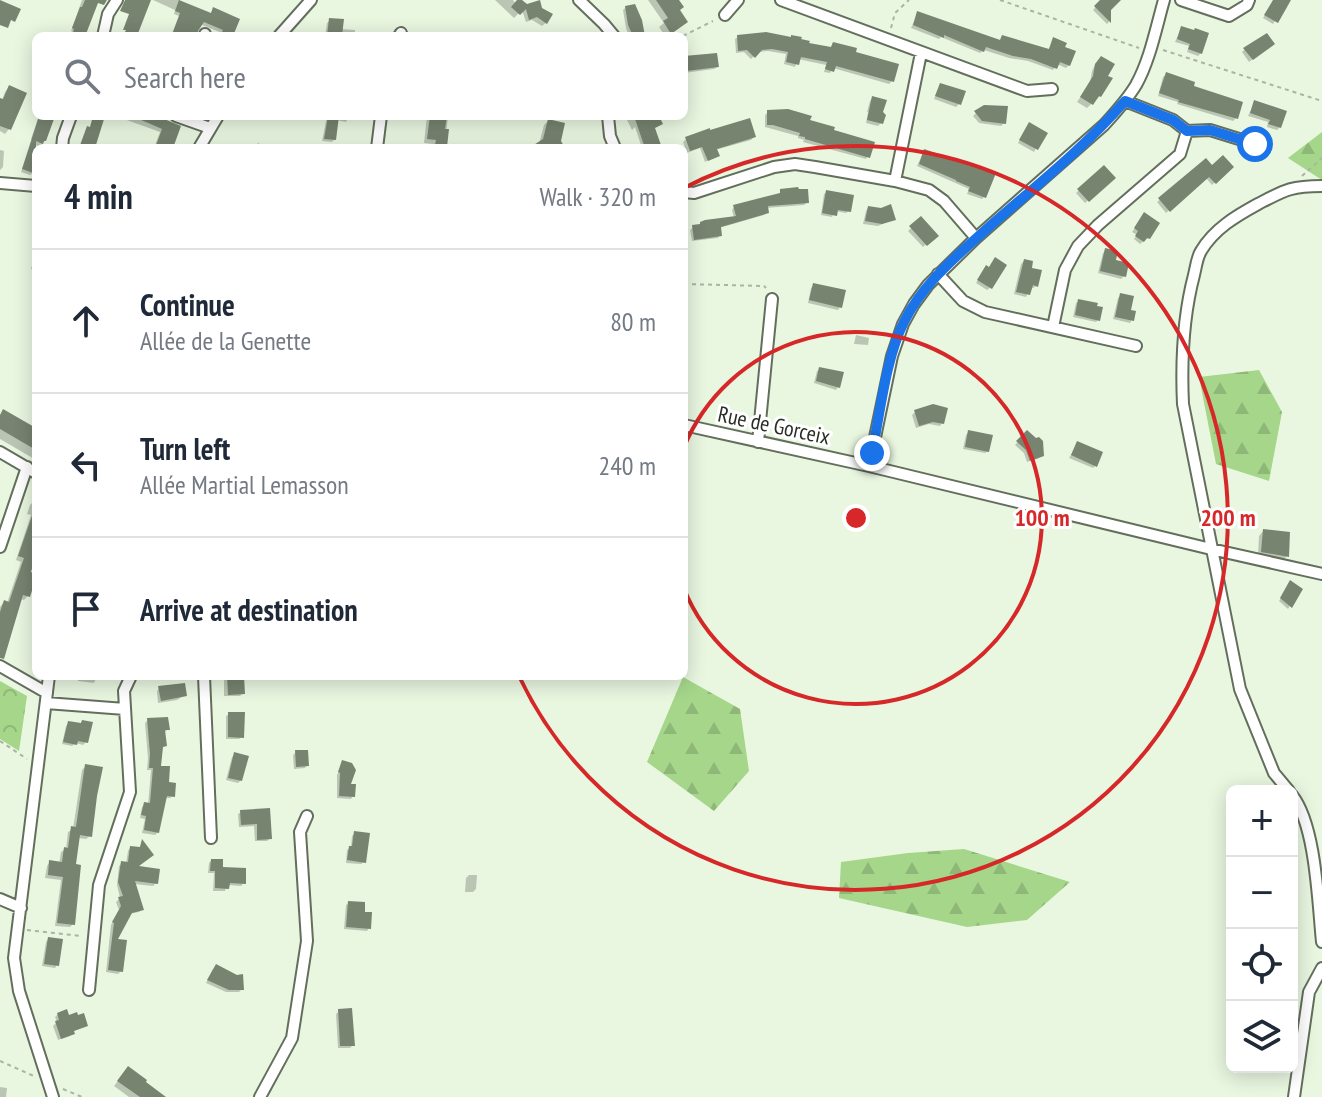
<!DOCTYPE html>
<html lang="en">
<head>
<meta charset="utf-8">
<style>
  :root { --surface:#fff; --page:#f6f6f7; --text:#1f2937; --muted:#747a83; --line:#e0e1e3 }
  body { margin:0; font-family:"PT Sans Narrow",sans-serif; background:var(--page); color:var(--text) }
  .controls { position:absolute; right:24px; bottom:24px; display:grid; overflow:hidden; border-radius:12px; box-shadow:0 4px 20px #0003 }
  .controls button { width:72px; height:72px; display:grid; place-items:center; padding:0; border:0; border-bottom:2px solid var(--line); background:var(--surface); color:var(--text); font:40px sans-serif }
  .stop { position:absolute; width:24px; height:24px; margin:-18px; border:6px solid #1a73e8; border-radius:50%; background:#fff }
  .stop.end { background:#1a73e8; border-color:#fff; box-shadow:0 2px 8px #0008 }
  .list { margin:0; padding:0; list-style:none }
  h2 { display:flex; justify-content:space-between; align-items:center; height:104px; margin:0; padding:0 32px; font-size:34px }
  h2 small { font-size:26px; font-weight:400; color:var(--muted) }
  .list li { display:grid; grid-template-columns:52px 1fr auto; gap:24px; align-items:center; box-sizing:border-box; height:144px; padding:0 32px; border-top:2px solid var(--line) }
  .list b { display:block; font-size:30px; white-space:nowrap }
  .list p { margin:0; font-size:26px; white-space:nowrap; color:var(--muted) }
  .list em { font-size:26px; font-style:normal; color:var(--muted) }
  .icon { flex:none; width:44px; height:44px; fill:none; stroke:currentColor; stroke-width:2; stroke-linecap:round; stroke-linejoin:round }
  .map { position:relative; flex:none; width:1322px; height:1097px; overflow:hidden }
  .search { position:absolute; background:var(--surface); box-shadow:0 4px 20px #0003; left:32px; top:32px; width:656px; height:88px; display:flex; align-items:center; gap:20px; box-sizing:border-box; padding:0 28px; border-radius:12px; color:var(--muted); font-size:30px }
  .panel { position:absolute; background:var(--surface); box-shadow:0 4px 20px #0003; left:32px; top:144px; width:656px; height:536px; border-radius:12px }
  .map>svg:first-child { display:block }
  .forest { fill:url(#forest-firs) }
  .park { fill:url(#park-crowns) }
  .shadow { fill:#0003 }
  .building { fill:#778470 }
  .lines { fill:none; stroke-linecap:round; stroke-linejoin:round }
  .street-casing { stroke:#636f5c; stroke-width:14 }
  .path { stroke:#a9b4a3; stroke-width:2; stroke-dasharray:4 4; stroke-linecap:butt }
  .street { stroke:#fff; stroke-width:10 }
  .route { stroke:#1a73e8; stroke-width:10 }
  .ring { fill:none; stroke:#d62828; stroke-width:4 }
  .labels { text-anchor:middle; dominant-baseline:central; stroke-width:6; stroke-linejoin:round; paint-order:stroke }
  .street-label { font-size:22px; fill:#292e26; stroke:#fff }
  .centre { fill:#d62828; stroke:#fff; stroke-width:4 }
  .ring-label { font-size:24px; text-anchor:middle; font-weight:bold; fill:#d62828; stroke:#fff; stroke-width:6; stroke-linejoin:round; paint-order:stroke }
</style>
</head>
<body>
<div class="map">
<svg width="1322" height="1097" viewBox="0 0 1322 1097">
  <defs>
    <pattern id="forest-firs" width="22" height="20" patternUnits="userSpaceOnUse" patternTransform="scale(2)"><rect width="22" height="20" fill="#a5d68a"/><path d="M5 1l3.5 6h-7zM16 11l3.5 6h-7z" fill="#8eb877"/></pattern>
    <pattern id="park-crowns" width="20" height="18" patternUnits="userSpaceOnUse" patternTransform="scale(2)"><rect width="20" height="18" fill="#a5d68a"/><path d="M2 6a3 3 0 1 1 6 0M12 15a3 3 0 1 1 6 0" fill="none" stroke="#8eb877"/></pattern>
  </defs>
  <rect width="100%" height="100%" fill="#e9f7e1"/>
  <path class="forest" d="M1322,132V180L1288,158Z
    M1259,370L1282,412L1269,481L1216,464L1199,377Z
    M683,677L740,709L749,771L714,811L647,762Z
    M964,849L1070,882L1027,920L967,927L839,898L841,862L908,853Z"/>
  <path class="park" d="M0,681L27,696L19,751L0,739Z"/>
  <path class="shadow" d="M82,0H97L83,36H71L73,32L71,31Z
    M153,0H180V2L210,15L214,9L234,35L220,36L222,33L200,24L195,36H171L179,16L174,14L175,10Z
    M495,0H513L516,4L526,6L546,23L542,26L532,20L526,22L522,10L514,18Z
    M648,0H677L681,26L665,36L659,27L664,23Z
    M1102,0H1119L1109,10V22L1107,24L1093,10Z
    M1274,0H1289L1273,24L1263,18Z
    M626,7L643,36H629L626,28L623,10Z
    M918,13L1000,40L1002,37L1048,50L1054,40L1063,48L1069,65L1066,68L1057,64L1053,70L1028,61L1009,58L984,50L980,53L941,37L939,39L911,28Z
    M330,20L340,29L355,30V36H325L327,23Z
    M1181,29L1201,53L1198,56L1187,52L1189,46L1175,42Z
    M738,37L799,41L830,49L833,44L854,54L892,81L889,84L833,68L830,73L824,72L826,65L798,59L795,67L784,64L786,54L768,51L758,52L751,59L744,52L736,53L735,39Z
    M1270,46L1249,62L1242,52L1245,49Z
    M685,58L717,67L714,69L684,73Z
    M1096,63L1100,96L1087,108L1077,102L1090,83L1092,71Z
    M1166,75L1191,88L1241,104L1236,118L1233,121L1177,104L1178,102L1158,96L1163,77Z
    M940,85L959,104L956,107L934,99Z
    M9,87V129L5,134L0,131V100H2L5,92Z
    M872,98L881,123L878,126L866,123L868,112H867L870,101Z
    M1255,102L1280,127L1277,130L1267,127L1268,122L1248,116Z
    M768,112L808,122L868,156L866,159L803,142L804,140L798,138V136L765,127V115Z
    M976,113L1004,123L1001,126L979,123L973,116Z
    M39,116H53L43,144L40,147L31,143L33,139H31Z
    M125,116H152L178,127L171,148H154L160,132L124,119Z
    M327,116H349L346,122L336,120L334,140L332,142L322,141Z
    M427,116H451H448L445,146L442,148H432L433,144L424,143Z
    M625,116H657L653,129L659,148H642L635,127L632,130Z
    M548,121L563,148H532L539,144L544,125Z
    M1027,127L1045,133L1034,152L1018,143Z
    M754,137L751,140L715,150L717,156L705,162L700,148L687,153L683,142L686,139Z
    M259,143L261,148H247Z
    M0,150L4,151L3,167L0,170Z
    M924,151L985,196L982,199L967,194L969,189L917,166Z
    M36,153V163L33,173L30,175L21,172L27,156Z
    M1206,160L1212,167H1232L1212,185L1206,178L1166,213L1157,202Z
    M1104,167L1113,178L1085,203L1076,193Z
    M781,191L807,202L804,205L766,208L767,212L764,215L719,228L720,235L718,238L692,241L690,230L693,227L734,218L732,210L734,207L778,196Z
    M827,192L849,211L846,213L835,211L832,217L821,215L824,194Z
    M868,208L894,219L878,226L863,224L866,211Z
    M1142,218L1148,238L1140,244L1134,239L1137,235L1132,232Z
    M921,219L936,236L923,247L908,231Z
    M1106,250L1124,276L1121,279L1098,273L1103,253Z
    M36,253V270L31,269Z
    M1024,261L1036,286L1033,288H1030L1026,297L1014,294L1021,264Z
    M984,270L990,288L987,290L976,283Z
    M814,285L840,307L838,310L808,303L811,288Z
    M1121,295L1132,320L1130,323L1113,319L1118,298Z
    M1079,301L1098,320L1096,322L1073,317L1076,303Z
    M856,335L869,338L868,345L854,344Z
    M820,369L838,387L836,390L814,383L817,371Z
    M915,412L942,423L940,426L929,424L916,428L912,415Z
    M0,415L36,430V460L0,439Z
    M969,432L988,451L985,453L963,449L966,435Z
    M1027,432L1042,455L1039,458L1027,462L1024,453L1015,445Z
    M1078,443L1096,465L1093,468L1069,458Z
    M34,501L36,502V550L28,573V596L24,600L20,599L0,653V607L4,602L7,603L21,562L16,560L31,515L27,514L30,505Z
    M1263,531L1287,556L1282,561L1258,556L1259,536Z
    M1288,586L1300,590L1288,609L1279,601Z
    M78,676H97L94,683L78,681Z
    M224,676H242L243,693L240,696H224Z
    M159,688L185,695L177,700L158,703L157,691Z
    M229,714L242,737L239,739H226V716Z
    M148,720L168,729L165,732L164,746L161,749L159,768L173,796L170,798H164L158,832L155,835L142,833L145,819L140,818L142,807L145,804L148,805L151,770H147L148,758L145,723Z
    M69,723L86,742L83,745L76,743L72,746L62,744L66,726Z
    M296,752L307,765L305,768L294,769L293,755Z
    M235,755L241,780L238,783L226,780L232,757Z
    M343,762L353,796L351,799L337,798V775Z
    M86,766L90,836L86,839L78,838L74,866L73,924L70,927L55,926L61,880L45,878L47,866L50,862L59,864L61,852L66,849L68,832L73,829L82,770Z
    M269,810L270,838L267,841H255L254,826L239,827L238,814L241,812Z
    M355,833L364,862L361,864L346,863L347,850L351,847L352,836Z
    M142,842L135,868L156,883L153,886L134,884L142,909L139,912L129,914L115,940L121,971L118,974L106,972L111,925L119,910L116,902L120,898L117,885L119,866L122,863H126L128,851L130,848L139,849Z
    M211,861L221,869L244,883L241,886L227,885L225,891H213L214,873H208L209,863Z
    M469,875H477L476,889L473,892H465L466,878Z
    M349,903L363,914L369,928L367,931L344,929L346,905Z
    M48,939L57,965L55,968L42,966L46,942Z
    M213,969L237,977L242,989L239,992H226L206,983Z
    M339,1011L353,1045L350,1048H338L336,1014Z
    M58,1014L68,1017L86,1025L72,1032L70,1036L58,1040L53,1026L57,1022L55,1017Z
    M124,1073L158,1097H129L114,1086Z
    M0,1087L7,1088L6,1097H0Z"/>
  <path class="building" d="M0,0L21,9L15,22L11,20L8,28L0,25Z
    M85,0H107L104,5L98,3L86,34L84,33L83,36H72L74,29L72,28L80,7H82Z
    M125,0H151L137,36H123L126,30H123L129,14L120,11Z
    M179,0L211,13L213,7L240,19L233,36H220L223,30L204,22L198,31L197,36H174L175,33L173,32L180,13L175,11Z
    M517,0H522L527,4L540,0L542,8L553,14L547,24L537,17L529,20L526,9L520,15L511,7Z
    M656,0H679L684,7L680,10L688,22L671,34L663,21L668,18Z
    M1100,0H1121L1111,10V23L1094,6Z
    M1273,0H1291L1278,23L1264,15Z
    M635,4L642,20L645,36H633L628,25L625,6Z
    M917,11L1000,40L1002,35L1049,49L1053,37L1067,43L1065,47L1076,51L1070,66L1060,62L1057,69L1031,59L1013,56L986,47L984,52L944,35V38L913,25Z
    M329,18L344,19L342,36H327Z
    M1181,26L1194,30L1195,28L1209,33L1202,54L1188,49L1190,44L1177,39Z
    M766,32L791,37V35L802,37L801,39L810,41L809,43L831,47L833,42L857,48L856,52L899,64L894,82L836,66L834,72L825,69L827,62L801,57L799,65L786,62L788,52L772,49L762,50L755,58L747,50L738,51L737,35Z
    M1267,33L1275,44L1253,60L1243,48Z
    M717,53L719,67L686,71L684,56Z
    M1101,56L1115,64L1108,76L1113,78L1101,97L1099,96L1093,105L1080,97L1093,76L1095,64Z
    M1166,72L1195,82L1194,86L1243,102L1238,119L1178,102L1179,100L1159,93Z
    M940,83L966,91L961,105L935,96Z
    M9,85L27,93L11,130L0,126V98L3,99Z
    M872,96L887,100L883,112L886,115L883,124L867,120Z
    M1254,100L1287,111L1281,128L1268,124L1270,120L1250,113Z
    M984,105L1008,106L1006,124L982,121L974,111Z
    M788,109L812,116L810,120L835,127L834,130L875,142L870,158L805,139V137L799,136L800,133L773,125H767V110Z
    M39,116H53L52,119H54L46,141H44L43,144L36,141V174L22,169Z
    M93,116H105L95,148H79L87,126L90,127Z
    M132,116H157L181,126L173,148H155L162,129Z
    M328,116H339L336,140L324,139Z
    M430,116H447L445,129H449L447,147L435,145L436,140L427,139Z
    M634,116H659L663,124L655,128L662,148H645Z
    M750,118L756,137L717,149L720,156L708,161L702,147L690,151L685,137L710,128V130Z
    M548,119L565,123L561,141L565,148H529L543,139Z
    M1029,122L1048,133L1038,150L1019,140Z
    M924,149L996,173L986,198L968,191L970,187L956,181V180L919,164Z
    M1223,155L1234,167L1216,184L1209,177L1170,212L1158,198L1206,158L1212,165Z
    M1104,165L1116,178L1089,202L1077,189Z
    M798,187L799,189H808L809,203L768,206L769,213L721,227L722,236L694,240L692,225L700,224V222L705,220L736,216L733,205L780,193V189Z
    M826,190L854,195L851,212L838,210L837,216L822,213Z
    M891,204L896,220L882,224L865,221L868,206L881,208Z
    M1144,212L1160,223L1150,239L1147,238L1144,242L1135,236L1138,231L1134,228Z
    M921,216L939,236L927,246L909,226Z
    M1105,248L1118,251L1116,260L1129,263L1126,277L1100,271Z
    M995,257L1007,265L992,289L977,280L986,265L989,267Z
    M1024,259L1033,261L1032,268L1042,270L1038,287L1033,285L1030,295L1016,292Z
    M813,283L846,290L842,308L809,300Z
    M1120,293L1134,296L1131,310L1136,311L1134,321L1115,317Z
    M1078,299L1098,303L1097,306L1103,307L1100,321L1075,315Z
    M819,367L844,372L840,388L816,381Z
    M933,404L948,408L944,424L933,422L919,426L914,410Z
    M3,409L36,428V450L0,429V415Z
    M968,430L993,435L989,452L965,447Z
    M1027,430L1036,438L1039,437L1043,441L1044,456L1030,461L1026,450L1016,441Z
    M1077,441L1103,452L1097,467L1071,455Z
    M34,510H36V556L31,572L36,574V578L30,597L23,595L4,659L0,658V612L4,600L9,602L24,558L18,556Z
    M1263,529L1290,532L1289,557L1261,552Z
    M1290,580L1303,589L1292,608L1280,598Z
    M227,676H244L245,694L228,695Z
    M185,683L187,696L161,701L158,686Z
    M228,712H245L244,738L228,737Z
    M168,717L170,730H165L167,746L163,747L161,766H170L169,782L176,783L175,797L167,796L159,833L144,830L146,816L141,815L144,802L150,803L153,768H149L150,754L147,718Z
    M82,720L93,722L88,743L78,741L77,745L63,742L68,721L81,723Z
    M295,750H308L309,766L296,767Z
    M234,752L249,756L242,781L228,778Z
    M342,760L352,763L356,770L351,784H356L355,797L339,796L340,773L338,772Z
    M85,764L103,767L97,796L92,837L80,835L76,864L81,865L75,925L57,923L63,877L48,875L49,860L62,862L64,847L68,848L71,826L76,827Z
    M270,808L272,839L257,840V824L241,825L240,810Z
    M354,831L370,833L366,863L347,860L349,846H352Z
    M142,839L154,855L139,866L160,869L158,884L135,881L144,910L132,913L118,939L127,940L123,972L108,970L114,923L112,922L121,906L118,897L123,896L118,882L121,861L128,862L130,846L140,847Z
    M211,859H223V867L246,868V884L230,883L229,889L215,888V871H210Z
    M348,901L365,902V912H372L371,929L346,927Z
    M48,937L63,939L59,966L44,964Z
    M216,964L237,975L243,974L244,990H229L207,980Z
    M352,1008L355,1046H340L338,1009Z
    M67,1009L69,1015L77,1012L78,1015L84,1013L88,1026L74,1031L75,1034L61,1039L55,1021L59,1020L57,1013Z
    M128,1066L147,1080L146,1082L166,1097H140L117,1081Z"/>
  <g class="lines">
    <g class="street-casing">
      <path id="street" d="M579,0L604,24L614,36
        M781,0L1027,91L1052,89
        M1181,0L1229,16L1247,5L1249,0
        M725,15L738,0
        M103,36L108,14L117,0
        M205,36V34
        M279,36L311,0
        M399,36L401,33
        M176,116L210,128
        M608,116L610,136L615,148
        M1187,131L1210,130L1255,144
        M62,148L63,138L71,116
        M199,148L218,116
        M377,148L381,116
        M895,181L921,53
        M0,183L36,186
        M684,192L694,193L774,167L795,164L815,167L895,181L929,190L944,201L976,238
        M938,274L963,301L985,312L1136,346
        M1053,327L1065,270L1078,246L1098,225L1180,154L1187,131L1173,120L1125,101
        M684,425L869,466L1211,549L1322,574
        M758,442L772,299
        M0,452L36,473
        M869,466L892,356L903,324L914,304L928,285L976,238L1104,125C1115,113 1127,100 1136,85C1150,60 1156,28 1164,0
        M0,547L27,467
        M0,666L47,693
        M49,676L14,958L19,991L53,1097
        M204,676L211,838
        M46,703L125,709
        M1289,791L1274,773L1240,689L1183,404C1181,361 1183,317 1194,275C1196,267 1197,257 1201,251C1214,229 1236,216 1258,204C1285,190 1291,186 1322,186
        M1292,795C1316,825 1318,903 1322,942
        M0,899L21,908
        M89,990L99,885L130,792L124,691L131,676
        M260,1097L292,1038L307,941L300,832L307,816
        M1294,1097L1309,992L1322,968"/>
    </g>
    <path class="path" d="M1000,0L1139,48
      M891,28L895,13L909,0
      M683,36L713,21
      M1163,50L1322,101
      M1302,176L1322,158
      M684,219L685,205
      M684,284L764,286L766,288
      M0,741L27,759
      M27,930L81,936
      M0,1061L36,1077
      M63,1089L82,1097"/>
    <use href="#street" class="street"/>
  </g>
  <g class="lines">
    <path class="route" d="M872,453C880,414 886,357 904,322C923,283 958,255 990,226C1036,186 1085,147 1125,101L1173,120L1187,131L1210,130L1255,144"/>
  </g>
  <g class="ring">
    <path d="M684 447A186 186 0 1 1 684 589"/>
    <path d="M684 188A372 372 0 1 1 520 678"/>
  </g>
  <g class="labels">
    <g class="street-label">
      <text transform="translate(774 425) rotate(12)">Rue de Gorceix</text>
    </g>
  </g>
  <circle cx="856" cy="518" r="12" class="centre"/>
  <g class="ring-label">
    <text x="1042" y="526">100 m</text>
    <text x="1228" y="526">200 m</text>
  </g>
</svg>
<div class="controls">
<button>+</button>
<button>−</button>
<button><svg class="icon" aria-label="locate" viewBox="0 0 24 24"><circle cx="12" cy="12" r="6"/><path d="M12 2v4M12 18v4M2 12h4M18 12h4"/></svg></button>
<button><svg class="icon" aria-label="layers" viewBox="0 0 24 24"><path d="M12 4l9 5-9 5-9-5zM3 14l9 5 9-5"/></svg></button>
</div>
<div class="stop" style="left:1255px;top:144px"></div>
<div class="stop end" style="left:872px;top:453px"></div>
<div class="search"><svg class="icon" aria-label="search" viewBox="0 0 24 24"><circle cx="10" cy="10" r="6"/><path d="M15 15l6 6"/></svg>Search here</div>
<section class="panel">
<h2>4 min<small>Walk · 320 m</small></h2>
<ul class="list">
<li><svg class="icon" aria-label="ahead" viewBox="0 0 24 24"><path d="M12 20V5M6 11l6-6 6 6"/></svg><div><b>Continue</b><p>Allée de la Genette</p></div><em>80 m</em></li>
<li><svg class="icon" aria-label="left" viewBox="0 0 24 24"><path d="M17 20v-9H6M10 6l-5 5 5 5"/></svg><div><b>Turn left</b><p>Allée Martial Lemasson</p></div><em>240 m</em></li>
<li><svg class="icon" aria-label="arrive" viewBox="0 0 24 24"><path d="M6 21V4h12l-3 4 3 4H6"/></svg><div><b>Arrive at destination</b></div></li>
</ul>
</section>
</div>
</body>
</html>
